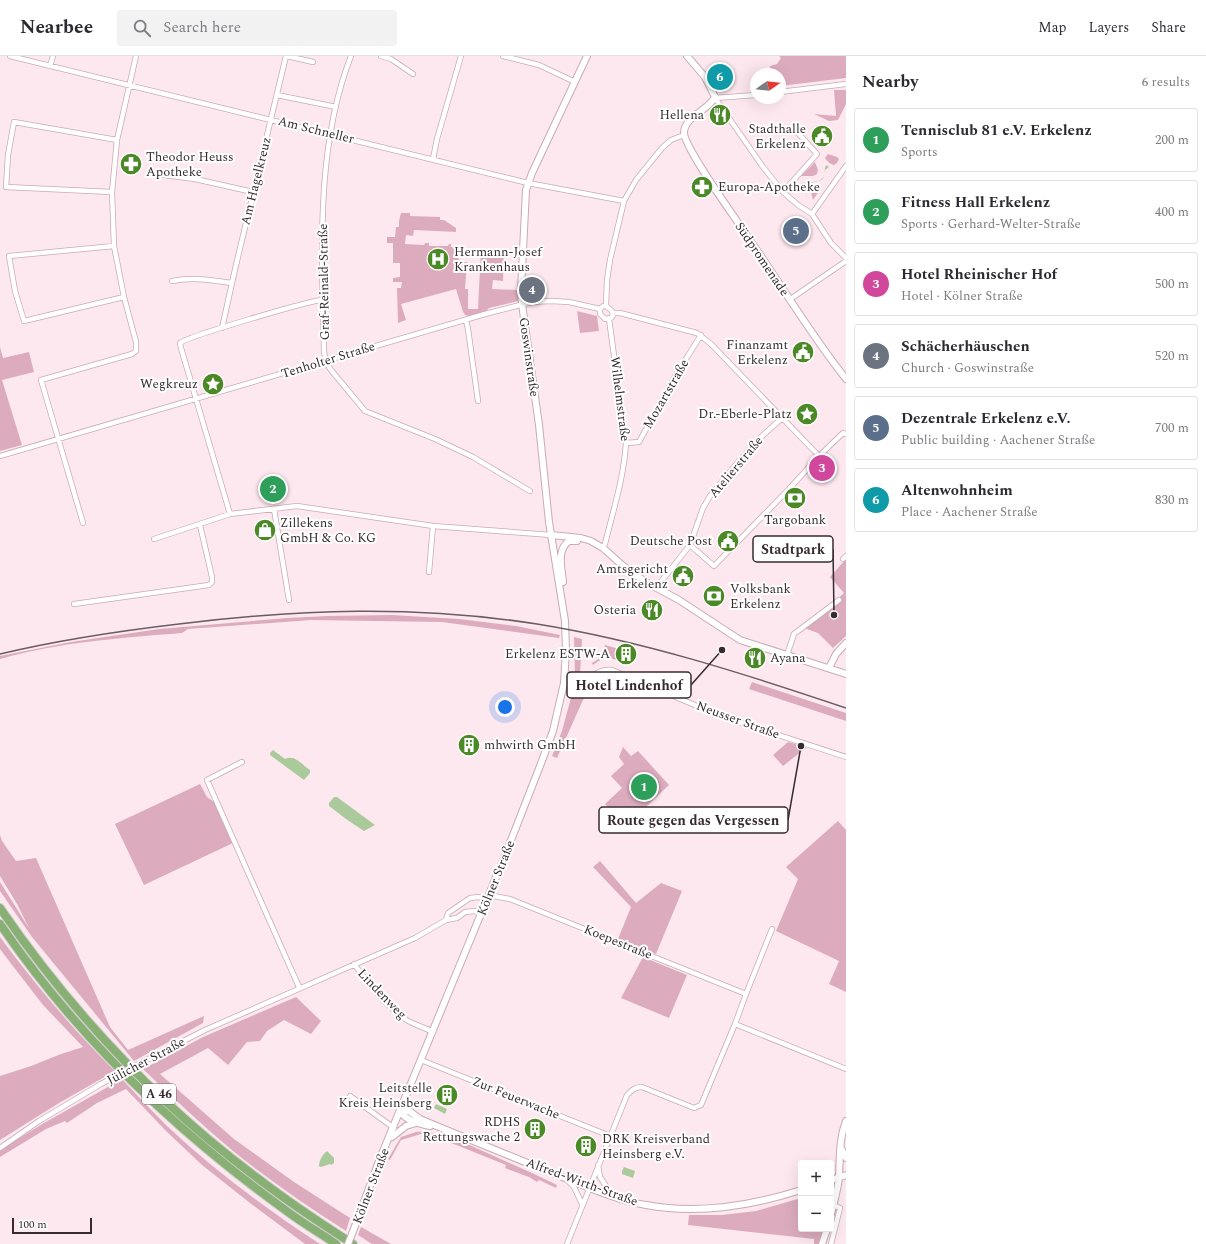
<!DOCTYPE html>
<html lang="en">
<head>
<meta charset="utf-8">
<style>
  :root { --surface:#fff; --page:#f2f2f3; --text:#2b2b33; --muted:#7c7c81; --line:#e1e1e2; --accent:#1a73e8 }
  body { margin:0; font-family:Spectral,serif; background:var(--page); color:var(--text) }
  .controls { position:absolute; right:12px; bottom:12px; display:grid; overflow:hidden; border-radius:4px; box-shadow:0 4px 16px #0002 }
  .controls button { width:36px; height:36px; display:grid; place-items:center; padding:0; border:0; border-bottom:1px solid var(--line); background:var(--surface); color:var(--text); font:20px sans-serif }
  .compass { position:absolute; left:750px; top:12px; width:36px; height:36px; border-radius:50%; background:var(--surface); box-shadow:0 4px 16px #0002; rotate:76deg }
  .scale { position:absolute; left:12px; bottom:10px; width:80px; box-sizing:border-box; padding-left:4px; border:2px solid #372b2f; border-top:0; font-size:11px; line-height:14px; white-space:nowrap; color:#372b2f; -webkit-text-stroke:3px #fff; paint-order:stroke }
  .you { position:absolute; left:505px; top:651px; width:14px; height:14px; margin:-10px; border:3px solid #fff; border-radius:50%; background:#1a73e8; box-shadow:0 0 0 6px #1a73e833 }
  .badge { display:grid; place-items:center; width:26px; height:26px; border-radius:50%; background:var(--accent); color:#fff; font-size:13px; font-weight:700 }
  .pin { position:absolute; translate:-50% -50%; border:2px solid #fff; box-shadow:0 1px 4px #0006 }
  .list { margin:0; padding:0; list-style:none }
  h2 { display:flex; justify-content:space-between; align-items:center; height:52px; margin:0; padding:0 16px; font-size:17px }
  h2 small { font-size:13px; font-weight:400; color:var(--muted) }
  .list li { display:grid; grid-template-columns:26px 1fr auto; gap:12px; align-items:center; box-sizing:border-box; height:64px; margin:0 8px 8px; padding:0 8px; border:1px solid var(--line); border-radius:4px }
  .list b { display:block; font-size:15px; white-space:nowrap }
  .list p { margin:0; font-size:13px; white-space:nowrap; color:var(--muted) }
  .list em { font-size:13px; font-style:normal; color:var(--muted) }
  .icon { flex:none; width:22px; height:22px; fill:none; stroke:currentColor; stroke-width:2; stroke-linecap:round; stroke-linejoin:round }
  .map { position:relative; flex:none; width:846px; height:1188px; overflow:hidden }
  header { display:flex; align-items:center; gap:24px; box-sizing:border-box; height:56px; padding:0 20px; background:var(--surface); border-bottom:1px solid var(--line) }
  header strong { font-size:19px }
  nav { display:flex; gap:22px; margin-inline-start:auto; font-size:14px }
  .search { width:280px; height:36px; background:var(--page); display:flex; align-items:center; gap:10px; box-sizing:border-box; padding:0 14px; border-radius:4px; color:var(--muted); font-size:15px }
  main { display:flex }
  aside { flex:1; background:var(--surface) }
  .map>svg:first-child { display:block }
  .green { fill:#dcacbe }
  .water { fill:#abca9c }
  .lines { fill:none; stroke-linecap:round; stroke-linejoin:round }
  .street-casing { stroke:#caaab5; stroke-width:6 }
  .secondary-casing { stroke:#caaab5; stroke-width:8 }
  .highway-casing { stroke:#d3d0d1; stroke-width:10 }
  .street { stroke:#fff; stroke-width:4.5 }
  .secondary { stroke:#fff; stroke-width:6 }
  .highway { stroke:#88b075; stroke-width:8 }
  .rail { stroke:#6a5c61; stroke-width:1.5 }
  .street-bridge-casing { stroke:#caaab5; stroke-width:6; stroke-linecap:butt }
  .secondary-bridge-casing { stroke:#caaab5; stroke-width:8; stroke-linecap:butt }
  .street-bridge { stroke:#fff; stroke-width:4.5 }
  .secondary-bridge { stroke:#fff; stroke-width:6 }
  .labels { text-anchor:middle; dominant-baseline:central; stroke-width:4; stroke-linejoin:round; paint-order:stroke }
  .shield { fill:#fff; stroke:#736b6d; stroke-width:1 }
  .shield-label { font-size:12px; font-weight:bold; fill:#372b2f }
  .poi-label { font-size:13px; fill:#372b2f; stroke:#fff; text-anchor:end }
  .street-label { font-size:13px; fill:#372b2f; stroke:#fff }
  .leader { fill:none; stroke:#372b2f; stroke-width:1.5 }
  .callout-dot { fill:#372b2f; stroke:#fff; stroke-width:1.5 }
  .callout { fill:#fff; stroke:#372b2f; stroke-width:1.5 }
  .callout-label { font-size:14px; text-anchor:middle; font-weight:bold; fill:#372b2f }
</style>
</head>
<body>
<header>
<strong>Nearbee</strong>
<div class="search"><svg class="icon" aria-label="search" viewBox="0 0 24 24"><circle cx="10" cy="10" r="6"/><path d="M15 15l6 6"/></svg>Search here</div>
<nav><a>Map</a><a>Layers</a><a>Share</a></nav>
</header>
<main>
<div class="map">
<svg width="846" height="1188" viewBox="0 0 846 1188">
  <rect width="100%" height="100%" fill="#fde8ef"/>
  <path class="green" d="M779,0H846V22L780,30V18H771L770,10L777,8L781,2Z
    M834,34H846V48L838,64L829,65L814,58L836,60Z
    M828,98L837,101L839,103L837,107L834,109C831,109 827,105 825,102Z
    M815,106L818,114L817,118L813,120H801Z
    M815,132H821L813,144L811,136Z
    M401,157H410V160L440,161V164H444L456,172V176L414,174L413,180L406,179L405,188L424,189L425,187H429V190H448L449,188H451V191L457,192V200L461,206H467L465,233H468V253H478L481,193L504,194L503,225L493,224L492,233L519,234V243L518,245L489,252L483,258L469,260L465,259L463,256L456,233L401,248L406,264L398,267L397,232H401L402,226H393V222L400,221V207H393V187H387V181H395L396,171H399V165Z
    M577,255L597,260L599,275L580,277Z
    M0,291L3,302L29,296L34,316L2,324L22,389L0,395Z
    M846,503V580L833,592L818,577L804,572L844,537L830,521Z
    M392,559L459,563L516,570L560,579L559,582L442,566L311,564L188,573L182,577C121,582 59,586 0,603V600L71,586L159,573L287,562L327,560Z
    M574,581L582,583L580,619H587L580,621L575,620Z
    M605,589L619,593L617,604C606,600 601,603 593,609L592,607L600,602Z
    M752,626L846,657V665L749,633Z
    M581,631L587,640L583,644L557,702L552,700L562,675L572,638Z
    M788,686L807,691L783,710L773,699Z
    M623,691L631,700L638,695L669,729L626,770L605,748L622,732L611,720L624,708L619,701Z
    M200,728L207,741L214,746L233,787L144,829L115,768Z
    M838,765L846,774V936L829,928L839,905L776,875L798,823L786,811Z
    M0,779L2,785L16,805L36,802L110,971L128,994L204,960L203,967L134,1005L32,881L0,835V826L29,872L17,848L0,820Z
    M600,805L636,847L661,827L682,835L656,898L618,883L631,851L593,811Z
    M0,881C35,928 73,974 115,1015L59,1047L0,1084V1020L31,1010L61,998L83,991L43,949L9,905L0,893Z
    M643,901L687,919L669,962L621,942Z
    M296,941L321,965L311,978L284,964L267,975L260,985L247,986L228,1009L208,992L160,1018L234,1083L294,1126L350,1162L346,1175C307,1150 269,1124 233,1095C202,1069 172,1041 143,1013L203,981Z
    M122,1023C137,1039 152,1055 167,1070C214,1114 266,1153 320,1188H305L250,1147L202,1109L166,1075L126,1033L97,1047L67,1067L65,1065L46,1073L0,1101V1094L44,1067Z
    M427,1075L465,1087L532,1117L557,1129L556,1132L539,1124L537,1126L529,1121L505,1112L506,1109L429,1078H421L401,1084L390,1104L388,1103L401,1081L416,1076Z
    M801,1142V1173H825L820,1188H814V1183L688,1169L689,1159H722L756,1155Z
    M361,1171L391,1188H372L358,1179Z"/>
  <path class="water" d="M826,109L829,111L825,114L823,123C817,127 810,125 805,130V135L809,146L804,133H802L800,129L802,127C807,126 819,127 823,122C825,118 824,113 826,109Z
    M273,694L285,703C295,698 302,709 310,714V717L304,724L270,699V697Z
    M334,741H337L375,769L364,775L346,763L329,750V747Z
    M436,1048L447,1053L445,1058L434,1052Z
    M327,1095L334,1102V1107L331,1109L330,1108L321,1111L319,1110C319,1104 323,1098 327,1095Z
    M624,1111L635,1115L633,1122L622,1118V1115Z"/>
  <g class="lines">
    <g class="street-casing">
      <path id="street" d="M10,0L528,127L624,145
        M287,0L313,6
        M351,0C315,93 322,197 324,296L327,308L331,314L365,355L435,383L473,401L530,435
        M381,0L391,3L413,18
        M503,0L539,9L575,26
        M50,10L53,0
        M780,36L846,28
        M277,39L336,51
        M715,42L763,111L783,136L798,149L812,158L831,187L846,202
        M715,42L756,39
        M433,103L437,83L461,0
        M164,119L195,123L253,136
        M112,136L6,131L8,99L14,66L117,84
        M783,136L817,98L797,76
        M812,158L846,110
        M114,190L9,200L15,235L24,265L124,241
        M172,225C192,221 211,224 231,227
        M789,244L846,205
        M603,250H606L612,255L613,259L611,262L605,263L600,258V253Z
        M606,250L607,224L610,204L624,145L636,124L662,92L671,84L684,79
        M613,257H620L697,277L711,288L819,400
        M466,264L468,273L478,345
        M222,272L236,209L286,0
        M626,387L639,386L674,322L701,279
        M0,400L485,258L532,246L551,245L569,246L600,253
        M274,453L289,544
        M230,458L181,292L180,287C186,281 311,244 323,244
        M83,467L41,324L132,298L136,295V286L124,241L114,190L112,136L117,84L136,0
        M154,483L230,458L297,450L433,470L551,479
        M690,489L714,510L789,433L819,400L843,377L846,378
        M603,492L605,488C613,455 624,421 626,387L609,263
        M843,503L846,500
        M429,516L433,470
        M656,532L690,489L703,452L710,440L740,404L761,381L782,362
        M74,548L209,529L212,526V521L200,469
        M787,599L794,578L839,544
        M564,627C570,627 575,628 580,627C592,623 598,612 612,614L723,661L846,701
        M242,706L207,724L299,931
        M488,839L510,843L746,938L735,968L846,1013
        M446,864L448,857L470,842L479,841L486,844
        M354,908C369,928 385,949 405,963C414,969 424,971 433,976
        M746,938L772,873
        M154,1000L205,974L415,882L446,864L457,862L465,856L475,855L481,857
        M421,1004L610,1080
        M350,1040L394,1072
        M0,1092L39,1065L101,1028
        M598,1109L600,1121L612,1139
        M566,1123L574,1131L582,1148
        M567,1188L627,1039C632,1034 635,1031 642,1031L694,1052L701,1049L735,968
        M831,1188L840,1152L833,1149"/>
    </g>
    <g class="secondary-casing">
      <path id="secondary" d="M687,0L705,21L715,41C709,54 685,60 684,76C683,91 739,167 750,184C782,230 811,279 846,323
        M551,479L581,482L591,485L603,492L622,509L644,525L679,544L740,584L846,618
        M563,526C562,513 556,494 569,485H577
        M829,612L836,598L846,587
        M400,1056L409,1055L420,1063L439,1071C478,1087 518,1103 557,1119C586,1130 615,1144 646,1149C699,1159 751,1150 801,1134
        M400,1056C409,1066 417,1067 430,1070
        M392,1081L406,1070L416,1067
        M841,1092L846,1102
        M831,1124L846,1119
        M831,1158C834,1146 838,1133 839,1121C840,1101 839,1083 846,1065
        M357,1165L379,1105L506,797L540,710L553,675L564,627L566,594L565,565L549,466L539,369L522,248L521,235L526,134L532,117L587,0
        M822,1188L827,1173"/>
    </g>
    <g class="highway-casing">
      <path id="highway" d="M0,852C70,954 157,1047 256,1121C287,1145 320,1167 353,1188
        M0,868C77,981 178,1077 288,1156C304,1168 320,1177 336,1188"/>
    </g>
    <use href="#street" class="street"/>
    <use href="#secondary" class="secondary"/>
    <use href="#highway" class="highway"/>
    <path class="rail" d="M0,598C59,584 119,575 179,568C300,553 416,549 537,568C643,585 745,618 846,652"/>
    <g class="street-bridge-casing">
      <path id="street-bridge" d="M101,1028L154,1000"/>
    </g>
    <g class="secondary-bridge-casing">
      <path id="secondary-bridge" d="M348,1188L357,1165"/>
    </g>
    <use href="#street-bridge" class="street-bridge"/>
    <use href="#secondary-bridge" class="secondary-bridge"/>
  </g>
  <defs>
    <g id="restaurant-disc" transform="scale(1.15)"><circle r="9.5" fill="#4b8826" stroke="#fff"/><path d="M-5-6h1v4h1v-4h1v4h1v-4h1v5L-1.5 .5V6h-2V.5L-5-1ZM5-6V6H3V1.5H1.5Q1.5-4 5-6Z" fill="#fff"/></g>
    <g id="civic-disc" transform="scale(1.15)"><circle r="9.5" fill="#4b8826" stroke="#fff"/><path d="M-.6-6.5H3V-4.5H.6V-3L4-1V1h2V6H-6V1h2V-1L-.6-3ZM-1.2 2.5V6h2.4V2.5Z" fill="#fff"/></g>
    <g id="pharmacy-disc" transform="scale(1.15)"><circle r="9.5" fill="#4b8826" stroke="#fff"/><path d="M-2-6h4v4h4v4h-4v4h-4v-4h-4v-4h4Z" fill="#fff"/></g>
    <g id="hospital-disc" transform="scale(1.15)"><circle r="9.5" fill="#4b8826" stroke="#fff"/><path d="M-5-5h3v3.5h4V-5h3V5h-3V1.5h-4V5h-3Z" fill="#fff"/></g>
    <g id="sight-disc" transform="scale(1.15)"><circle r="9.5" fill="#4b8826" stroke="#fff"/><path d="M0-6L1.8-2.2L6-1.7L2.9 1.2L3.7 5.4L0 3.3L-3.7 5.4L-2.9 1.2L-6-1.7L-1.8-2.2Z" fill="#fff"/></g>
    <g id="bank-disc" transform="scale(1.15)"><circle r="9.5" fill="#4b8826" stroke="#fff"/><path d="M-6-4H6V4H-6ZM0-2.3a2.3 2.3 0 1 0 0 4.6a2.3 2.3 0 1 0 0-4.6Z" fill="#fff"/></g>
    <g id="shop-disc" transform="scale(1.15)"><circle r="9.5" fill="#4b8826" stroke="#fff"/><path d="M-5-2.5h2.3a2.7 3.5 0 0 1 5.4 0H5L5.5 6h-11ZM-1.5-2.5h3a1.5 2.3 0 0 0-3 0Z" fill="#fff"/></g>
    <g id="building-disc" transform="scale(1.15)"><circle r="9.5" fill="#4b8826" stroke="#fff"/><path d="M-4-6H4V6H1V3H-1V6H-4ZM-2.5-4.3h1.7v1.8h-1.7ZM.8-4.3h1.7v1.8H.8ZM-2.5-1h1.7V.8h-1.7ZM.8-1h1.7V.8H.8Z" fill="#fff"/></g>
  </defs>
  <g fill-rule="evenodd">
    <use href="#restaurant-disc" x="720" y="59"/>
    <use href="#civic-disc" x="822" y="80"/>
    <use href="#pharmacy-disc" x="131" y="108"/>
    <use href="#pharmacy-disc" x="702" y="131"/>
    <use href="#hospital-disc" x="438" y="203"/>
    <use href="#civic-disc" x="803" y="296"/>
    <use href="#sight-disc" x="213" y="328"/>
    <use href="#sight-disc" x="807" y="358"/>
    <use href="#bank-disc" x="795" y="442"/>
    <use href="#shop-disc" x="265" y="474"/>
    <use href="#civic-disc" x="728" y="485"/>
    <use href="#civic-disc" x="683" y="520"/>
    <use href="#bank-disc" x="714" y="540"/>
    <use href="#restaurant-disc" x="652" y="554"/>
    <use href="#building-disc" x="626" y="598"/>
    <use href="#restaurant-disc" x="755" y="602"/>
    <use href="#building-disc" x="469" y="689"/>
    <use href="#building-disc" x="447" y="1039"/>
    <use href="#building-disc" x="535" y="1073"/>
    <use href="#building-disc" x="586" y="1090"/>
  </g>
  <g class="labels">
    <rect class="shield" x="142" y="1028" width="34" height="20" rx="3"/>
    <g class="shield-label">
      <text x="159" y="1038">A 46</text>
    </g>
    <g class="poi-label">
      <text x="704" y="59">Hellena</text>
      <text x="806" y="73">Stadthalle<tspan x="806" dy="15">Erkelenz</tspan></text>
      <text x="146" y="101" text-anchor="start">Theodor Heuss<tspan x="146" dy="15">Apotheke</tspan></text>
      <text x="718" y="131" text-anchor="start">Europa-Apotheke</text>
      <text x="454" y="196" text-anchor="start">Hermann-Josef<tspan x="454" dy="15">Krankenhaus</tspan></text>
      <text x="788" y="289">Finanzamt<tspan x="788" dy="15">Erkelenz</tspan></text>
      <text x="198" y="328">Wegkreuz</text>
      <text x="792" y="358">Dr.-Eberle-Platz</text>
      <text x="795" y="464" text-anchor="middle">Targobank</text>
      <text x="280" y="467" text-anchor="start">Zillekens<tspan x="280" dy="15">GmbH &amp; Co. KG</tspan></text>
      <text x="712" y="485">Deutsche Post</text>
      <text x="668" y="513">Amtsgericht<tspan x="668" dy="15">Erkelenz</tspan></text>
      <text x="730" y="533" text-anchor="start">Volksbank<tspan x="730" dy="15">Erkelenz</tspan></text>
      <text x="636" y="554">Osteria</text>
      <text x="610" y="598">Erkelenz ESTW-A</text>
      <text x="770" y="602" text-anchor="start">Ayana</text>
      <text x="484" y="689" text-anchor="start">mhwirth GmbH</text>
      <text x="432" y="1032">Leitstelle<tspan x="432" dy="15">Kreis Heinsberg</tspan></text>
      <text x="520" y="1066">RDHS<tspan x="520" dy="15">Rettungswache 2</tspan></text>
      <text x="602" y="1083" text-anchor="start">DRK Kreisverband<tspan x="602" dy="15">Heinsberg e.V.</tspan></text>
    </g>
    <g class="street-label">
      <text transform="translate(316 74) rotate(14)">Am Schneller</text>
      <text transform="translate(256 125) rotate(-76)">Am Hagelkreuz</text>
      <text transform="translate(762 203) rotate(56)">Südpromenade</text>
      <text transform="translate(324 226) rotate(-91)">Graf-Reinald-Straße</text>
      <text transform="translate(529 301) rotate(82)">Goswinstraße</text>
      <text transform="translate(328 304) rotate(-17)">Tenholter Straße</text>
      <text transform="translate(666 338) rotate(-60)">Mozartstraße</text>
      <text transform="translate(620 343) rotate(83)">Wilhelmstraße</text>
      <text transform="translate(736 411) rotate(-50)">Atelierstraße</text>
      <text transform="translate(738 664) rotate(20)">Neusser Straße</text>
      <text transform="translate(496 822) rotate(-68)">Kölner Straße</text>
      <text transform="translate(618 886) rotate(22)">Koepestraße</text>
      <text transform="translate(382 938) rotate(46)">Lindenweg</text>
      <text transform="translate(146 1005) rotate(-28)">Jülicher Straße</text>
      <text transform="translate(516 1042) rotate(22)">Zur Feuerwache</text>
      <text transform="translate(582 1126) rotate(20)">Alfred-Wirth-Straße</text>
      <text transform="translate(371 1130) rotate(-69)">Kölner Straße</text>
    </g>
  </g>
  <path class="leader" d="M834 559L833 493M722 594L691 629M801 690L788 764"/>
  <g class="callout-dot">
    <circle cx="834" cy="559" r="4"/>
    <circle cx="722" cy="594" r="4"/>
    <circle cx="801" cy="690" r="4"/>
  </g>
  <g class="callout">
    <rect x="753" y="480" width="80" height="26" rx="4"/>
    <rect x="567" y="616" width="124" height="26" rx="4"/>
    <rect x="599" y="751" width="189" height="26" rx="4"/>
  </g>
  <g class="callout-label">
    <text x="793" y="498">Stadtpark</text>
    <text x="629" y="634">Hotel Lindenhof</text>
    <text x="693" y="769">Route gegen das Vergessen</text>
  </g>
</svg>
<div class="controls">
<button>+</button>
<button>−</button>
</div>
<svg class="compass" viewBox="-18 -18 36 36"><path d="M0-13l5 13h-10z" fill="#e53935"/><path d="M0 13l5-13h-10z" fill="#7c7c81"/></svg>
<div class="scale">100 m</div>
<div class="you"></div>
<div class="pin badge" style="left:644px;top:731px;background:#2e9e5b">1</div>
<div class="pin badge" style="left:273px;top:433px;background:#2e9e5b">2</div>
<div class="pin badge" style="left:822px;top:412px;background:#d1479c">3</div>
<div class="pin badge" style="left:532px;top:234px;background:#6b7280">4</div>
<div class="pin badge" style="left:796px;top:175px;background:#5c6f8a">5</div>
<div class="pin badge" style="left:720px;top:21px;background:#0f9aa8">6</div>
</div>
<aside>
<h2>Nearby<small>6 results</small></h2>
<ul class="list">
<li><span class="badge" style="background:#2e9e5b">1</span><div><b>Tennisclub 81 e.V. Erkelenz</b><p>Sports</p></div><em>200 m</em></li>
<li><span class="badge" style="background:#2e9e5b">2</span><div><b>Fitness Hall Erkelenz</b><p>Sports · Gerhard-Welter-Straße</p></div><em>400 m</em></li>
<li><span class="badge" style="background:#d1479c">3</span><div><b>Hotel Rheinischer Hof</b><p>Hotel · Kölner Straße</p></div><em>500 m</em></li>
<li><span class="badge" style="background:#6b7280">4</span><div><b>Schächerhäuschen</b><p>Church · Goswinstraße</p></div><em>520 m</em></li>
<li><span class="badge" style="background:#5c6f8a">5</span><div><b>Dezentrale Erkelenz e.V.</b><p>Public building · Aachener Straße</p></div><em>700 m</em></li>
<li><span class="badge" style="background:#0f9aa8">6</span><div><b>Altenwohnheim</b><p>Place · Aachener Straße</p></div><em>830 m</em></li>
</ul>
</aside>
</main>
</body>
</html>
